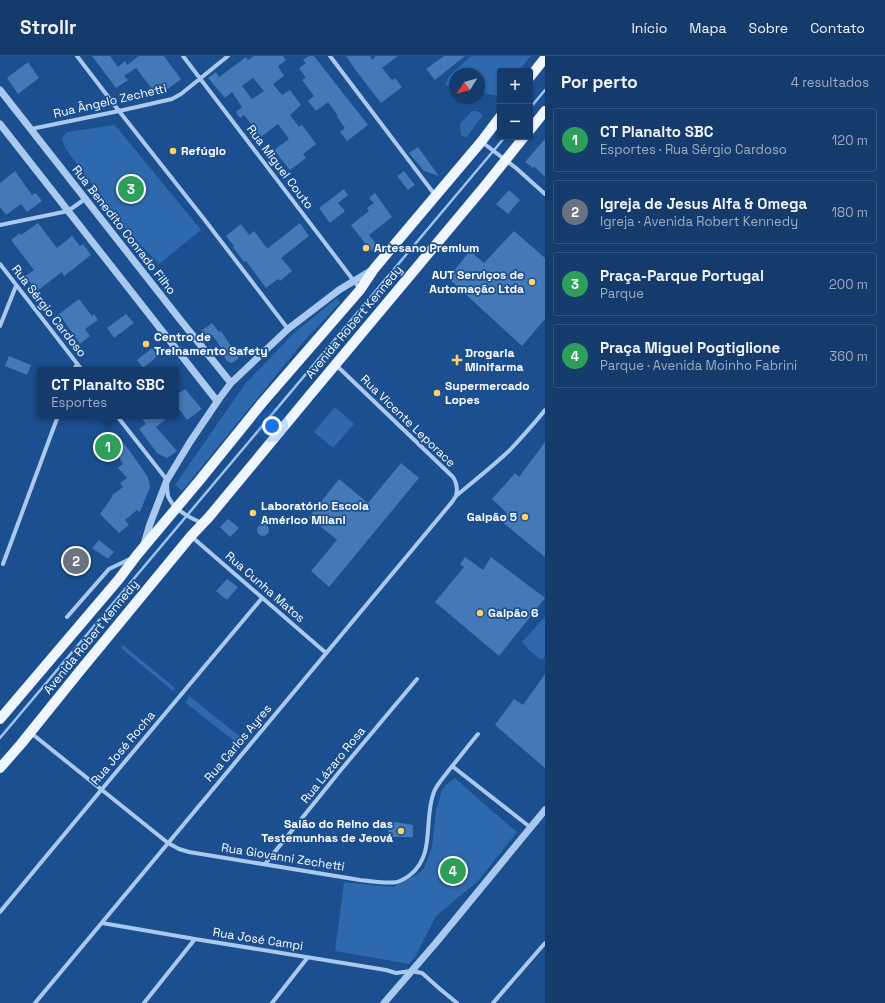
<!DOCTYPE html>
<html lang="pt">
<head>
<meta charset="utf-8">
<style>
  :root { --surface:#143b6b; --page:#214673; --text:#f1f3f6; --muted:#9dadc1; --line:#33557e; --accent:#e797bd }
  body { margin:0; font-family:"Space Grotesk",sans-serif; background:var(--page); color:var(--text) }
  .controls { position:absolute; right:12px; top:12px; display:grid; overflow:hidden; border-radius:4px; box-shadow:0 1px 3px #0004 }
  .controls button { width:36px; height:36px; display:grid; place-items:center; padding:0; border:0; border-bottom:1px solid var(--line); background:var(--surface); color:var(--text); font:20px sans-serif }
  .compass { position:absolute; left:449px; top:12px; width:36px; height:36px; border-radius:50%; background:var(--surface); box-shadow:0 1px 3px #0004; rotate:233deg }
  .you { position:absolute; left:272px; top:370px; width:14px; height:14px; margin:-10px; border:3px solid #fff; border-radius:50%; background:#1a73e8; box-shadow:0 0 0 6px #1a73e833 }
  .badge { display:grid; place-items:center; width:26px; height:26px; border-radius:50%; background:var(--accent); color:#fff; font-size:13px; font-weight:700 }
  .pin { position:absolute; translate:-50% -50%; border:2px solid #fff; box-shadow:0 1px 4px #0006 }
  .popup { position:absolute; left:37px; top:311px; width:142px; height:52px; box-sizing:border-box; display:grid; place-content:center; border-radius:4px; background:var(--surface); filter:drop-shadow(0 1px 3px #0005); font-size:13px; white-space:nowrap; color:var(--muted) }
  .popup b { font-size:15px; color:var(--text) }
  .popup::after { content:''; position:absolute; left:50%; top:100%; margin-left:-8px; border:8px solid transparent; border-top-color:var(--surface) }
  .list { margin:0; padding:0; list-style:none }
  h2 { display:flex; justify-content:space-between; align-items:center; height:52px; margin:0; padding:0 16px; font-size:17px }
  h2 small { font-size:13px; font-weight:400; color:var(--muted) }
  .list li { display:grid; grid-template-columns:26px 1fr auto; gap:12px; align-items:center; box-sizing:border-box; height:64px; margin:0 8px 8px; padding:0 8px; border:1px solid var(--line); border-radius:4px }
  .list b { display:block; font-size:15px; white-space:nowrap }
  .list p { margin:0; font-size:13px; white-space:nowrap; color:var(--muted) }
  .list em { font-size:13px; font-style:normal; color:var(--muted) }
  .map { position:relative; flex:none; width:545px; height:947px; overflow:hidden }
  header { display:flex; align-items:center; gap:24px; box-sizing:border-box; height:56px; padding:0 20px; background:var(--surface); border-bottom:1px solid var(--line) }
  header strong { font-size:19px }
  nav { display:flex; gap:22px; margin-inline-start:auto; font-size:14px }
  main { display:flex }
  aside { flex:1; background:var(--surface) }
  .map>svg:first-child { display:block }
  .green { fill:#2e69ad }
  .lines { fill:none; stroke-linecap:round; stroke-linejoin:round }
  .stream { stroke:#9cc4f0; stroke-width:2.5 }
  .building { fill:#4478b7; fill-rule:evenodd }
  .minor { stroke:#a9c9ee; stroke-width:4 }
  .tertiary { stroke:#a9c9ee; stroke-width:7 }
  .primary { stroke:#f0f6ff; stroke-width:10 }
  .poi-dot { fill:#ffd166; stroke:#1b4f8f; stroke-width:1.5 }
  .labels { text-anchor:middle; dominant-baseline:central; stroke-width:3.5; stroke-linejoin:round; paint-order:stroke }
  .street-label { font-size:12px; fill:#fff; stroke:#1b4f8f }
  .poi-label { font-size:12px; font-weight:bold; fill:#fff; stroke:#1b4f8f; text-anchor:start }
</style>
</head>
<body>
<header>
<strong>Strollr</strong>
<nav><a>Início</a><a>Mapa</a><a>Sobre</a><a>Contato</a></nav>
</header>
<main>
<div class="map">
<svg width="545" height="947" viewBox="0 0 545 947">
  <rect width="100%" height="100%" fill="#1b4f8f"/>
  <path class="green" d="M471,0H531L518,15H500V37L498,40L479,36V18H455V31L445,29L450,19Z
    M473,55H477L483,59L466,82L461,79L460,68L471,56Z
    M115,69L201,174L159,208L126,174L65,92L62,82L67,76Z
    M337,242L340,247L304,285L182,435L175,429L245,328L294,277Z
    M335,351L354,368L333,392L314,376Z
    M545,561V600L542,604L531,596L522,586Z
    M123,589L175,632L173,635L121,592Z
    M189,640L243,683L239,689L186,647Z
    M455,722L485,749L517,776L478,825L436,860L415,901L409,908L335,895L344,826L370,829L393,831L418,818L424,812L428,802L432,791L436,754L442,734L447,728Z"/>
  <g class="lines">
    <path class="stream" d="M530,52L545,34
      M0,682L505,81"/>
  </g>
  <path class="building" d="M92,0H110L118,11L125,5L127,9L139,0H164L181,23L165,35L159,28L152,33L136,12L124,20L128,24L116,32Z
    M254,0H283L286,4L278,10L284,20L273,28L282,39L290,34L301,49L290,59L299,71L302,69L316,88L303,98L306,102L290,114L274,94L289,83L278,68L261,81L244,59L240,62L236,56L242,51L232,36L225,42L208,22L216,16L219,21L246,1L248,4ZM253,22L264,35L252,43L242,30Z
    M309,0H314L368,69L347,85L340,76L345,72L337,61L338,60L328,46L316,55L308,45L314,40L302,24L306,22L299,12L306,7L303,4Z
    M346,0H370L372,4L376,0H398L382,12L392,24L395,22L402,31L381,47L357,16Z
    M444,0H465L435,24L426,13Z
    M28,6L39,22L18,38L7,22Z
    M545,83V121L534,110L533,112L525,106Z
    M418,91L439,120L424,115L409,97Z
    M15,115L32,139L36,137L42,145L27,156L21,148L6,159L0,151V127Z
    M404,115L415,129L408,134L397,120Z
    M344,133L348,139L338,147L345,155L330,167L319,152Z
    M509,134L520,144L508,158L496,148Z
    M375,137L392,161L369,179L378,190L371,195L351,169L369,155L367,152L374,147L369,142Z
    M38,167L57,192L72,180L80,190L83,188L91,199L64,220L62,216L37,235L25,220L34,214L11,184L20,177L21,179Z
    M300,167L309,180L281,202L292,215L280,225L278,223L266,232L246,205L244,206L241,202L233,191L234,190L226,180L241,168L249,179L254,175L267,192H268Z
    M514,175L545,202V263L522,290L448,222L470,195L484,207Z
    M79,243L92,260L94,258L98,264L85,273L90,280L80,288L59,258Z
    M126,258L134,267L114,282L107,272Z
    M212,267L219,276L221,275L239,302L232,307L228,306L220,295L222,293L212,279L207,283L201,275Z
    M152,292L158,300L143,312L137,304Z
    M9,300L31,309L27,319L5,310Z
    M185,333L202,353L187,364L176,349V339Z
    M140,360H170L156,371L177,395L167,402L157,397L139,373L146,368Z
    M115,377L129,394L148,421L150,431L140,456L137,454L125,464L129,469L119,477L100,458L112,441L111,440L123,431L120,427L127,422L118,412L123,408L115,394L103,403L99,397L93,395Z
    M545,386V501L501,465L507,457L492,443L515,417L519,421Z
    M401,407L419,422L329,531L311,515L337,484L309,461L339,423L368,447Z
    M228,463L239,472L230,481L220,471Z
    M257 474a6 6 0 1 1 12 0a6 6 0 1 1-12 0Z
    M99,484L114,496L108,503L92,492Z
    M465,501L483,514L491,501L545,542L499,600L435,546L464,511L460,508Z
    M227,523L238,531L227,544L216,535Z
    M545,618V712L495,669L514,643L523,649Z
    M389,765L413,769V781H388Z"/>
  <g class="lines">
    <path class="minor" d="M77,0L119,55L204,163L288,273
      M183,0L360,233
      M330,0L435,139
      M31,73L119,55L172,43L181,38L228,0
      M482,86L516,112L545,138
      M0,169L68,155L85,143
      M0,208L82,314
      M0,270L16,230
      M336,309L453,421C457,427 458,432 456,440
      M74,314L77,308
      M117,360L167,424C167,429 167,435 168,440C173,453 190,462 202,467
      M192,481L326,597
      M3,508L58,360
      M67,561L109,513L132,502
      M31,677L168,787L179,793L189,796L360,824C372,825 385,828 397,826C401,825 406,822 410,819C436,799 423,763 434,736C437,728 444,721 449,714C459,702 468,690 478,678
      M452,710L530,771
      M265,808L340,715L417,623
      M0,856L102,733L262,542
      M102,867L195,883L386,914L396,917L411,915L422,917L440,933L457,947
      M35,947L452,446L456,440C474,425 493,410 510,394C522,381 534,368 545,354
      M144,947L195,883
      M272,947L308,901
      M493,947L545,887"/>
    <path class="tertiary" d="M0,34L178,261L231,327
      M0,68L217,345
      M144,488L150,468L167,424L190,386L219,343L231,327L288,273L339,234L372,214
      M384,947L435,888L545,754"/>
    <path class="primary" d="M530,21L545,2
      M530,74L545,55
      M0,663L119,523L137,499L199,425L262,347L360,234L374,213L384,201L481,86L500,61
      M0,712L21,688L79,616L191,480L209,461L310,339L484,131L524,81"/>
  </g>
  <g class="poi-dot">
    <circle cx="173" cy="95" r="4"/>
    <circle cx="366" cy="192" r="4"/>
    <circle cx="532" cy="226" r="4"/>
    <circle cx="146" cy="288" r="4"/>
    <path d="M455 298h4v4h4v4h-4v4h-4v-4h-4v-4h4z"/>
    <circle cx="437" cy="337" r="4"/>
    <circle cx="253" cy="457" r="4"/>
    <circle cx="525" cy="461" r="4"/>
    <circle cx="480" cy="557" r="4"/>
    <circle cx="401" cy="775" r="4"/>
  </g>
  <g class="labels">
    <g class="street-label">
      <text transform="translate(110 45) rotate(-13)">Rua Ângelo Zechetti</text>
      <text transform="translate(280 111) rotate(53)">Rua Miguel Couto</text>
      <text transform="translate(124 174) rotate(52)">Rua Benedito Conrado Filho</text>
      <text transform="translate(49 255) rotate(52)">Rua Sérgio Cardoso</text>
      <text transform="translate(354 266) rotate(-50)">Avenida Robert Kennedy</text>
      <text transform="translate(408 365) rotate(44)">Rua Vicente Leporace</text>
      <text transform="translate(265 531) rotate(41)">Rua Cunha Matos</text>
      <text transform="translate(91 581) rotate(-51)">Avenida Robert Kennedy</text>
      <text transform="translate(238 687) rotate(-50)">Rua Carlos Ayres</text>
      <text transform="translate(123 692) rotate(-50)">Rua José Rocha</text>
      <text transform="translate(333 709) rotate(-51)">Rua Lázaro Rosa</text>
      <text transform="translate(283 801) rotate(9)">Rua Giovanni Zechetti</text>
      <text transform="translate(258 883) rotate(9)">Rua José Campi</text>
    </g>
    <g class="poi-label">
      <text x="181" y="95">Refúgio</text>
      <text x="374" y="192">Artesano Premium</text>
      <text x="524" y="219" text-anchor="end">AUT Serviços de<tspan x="524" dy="14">Automação Ltda</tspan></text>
      <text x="154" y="281">Centro de<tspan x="154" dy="14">Treinamento Safety</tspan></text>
      <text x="465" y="297">Drogaria<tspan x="465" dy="14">Minifarma</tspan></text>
      <text x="445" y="330">Supermercado<tspan x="445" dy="14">Lopes</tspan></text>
      <text x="261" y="450">Laboratório Escola<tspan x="261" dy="14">Américo Milani</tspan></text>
      <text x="517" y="461" text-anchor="end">Galpão 5</text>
      <text x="488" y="557">Galpão 6</text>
      <text x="393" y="768" text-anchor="end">Salão do Reino das<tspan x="393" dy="14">Testemunhas de Jeová</tspan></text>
    </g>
  </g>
</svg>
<div class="controls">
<button>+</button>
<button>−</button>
</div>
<svg class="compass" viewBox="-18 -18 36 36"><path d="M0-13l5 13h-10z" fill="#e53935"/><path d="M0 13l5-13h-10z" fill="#9dadc1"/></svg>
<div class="you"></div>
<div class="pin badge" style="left:108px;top:391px;background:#2e9e5b">1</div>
<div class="popup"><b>CT Planalto SBC</b>Esportes</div>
<div class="pin badge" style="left:76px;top:505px;background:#6b7280">2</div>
<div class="pin badge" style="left:131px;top:133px;background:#2e9e5b">3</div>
<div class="pin badge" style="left:453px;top:815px;background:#2e9e5b">4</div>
</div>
<aside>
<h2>Por perto<small>4 resultados</small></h2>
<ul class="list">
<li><span class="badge" style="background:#2e9e5b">1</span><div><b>CT Planalto SBC</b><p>Esportes · Rua Sérgio Cardoso</p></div><em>120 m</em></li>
<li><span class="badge" style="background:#6b7280">2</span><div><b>Igreja de Jesus Alfa &amp; Omega</b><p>Igreja · Avenida Robert Kennedy</p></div><em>180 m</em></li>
<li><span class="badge" style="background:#2e9e5b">3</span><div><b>Praça-Parque Portugal</b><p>Parque</p></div><em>200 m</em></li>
<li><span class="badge" style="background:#2e9e5b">4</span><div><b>Praça Miguel Pogtiglione</b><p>Parque · Avenida Moinho Fabrini</p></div><em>360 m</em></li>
</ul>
</aside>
</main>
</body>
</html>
